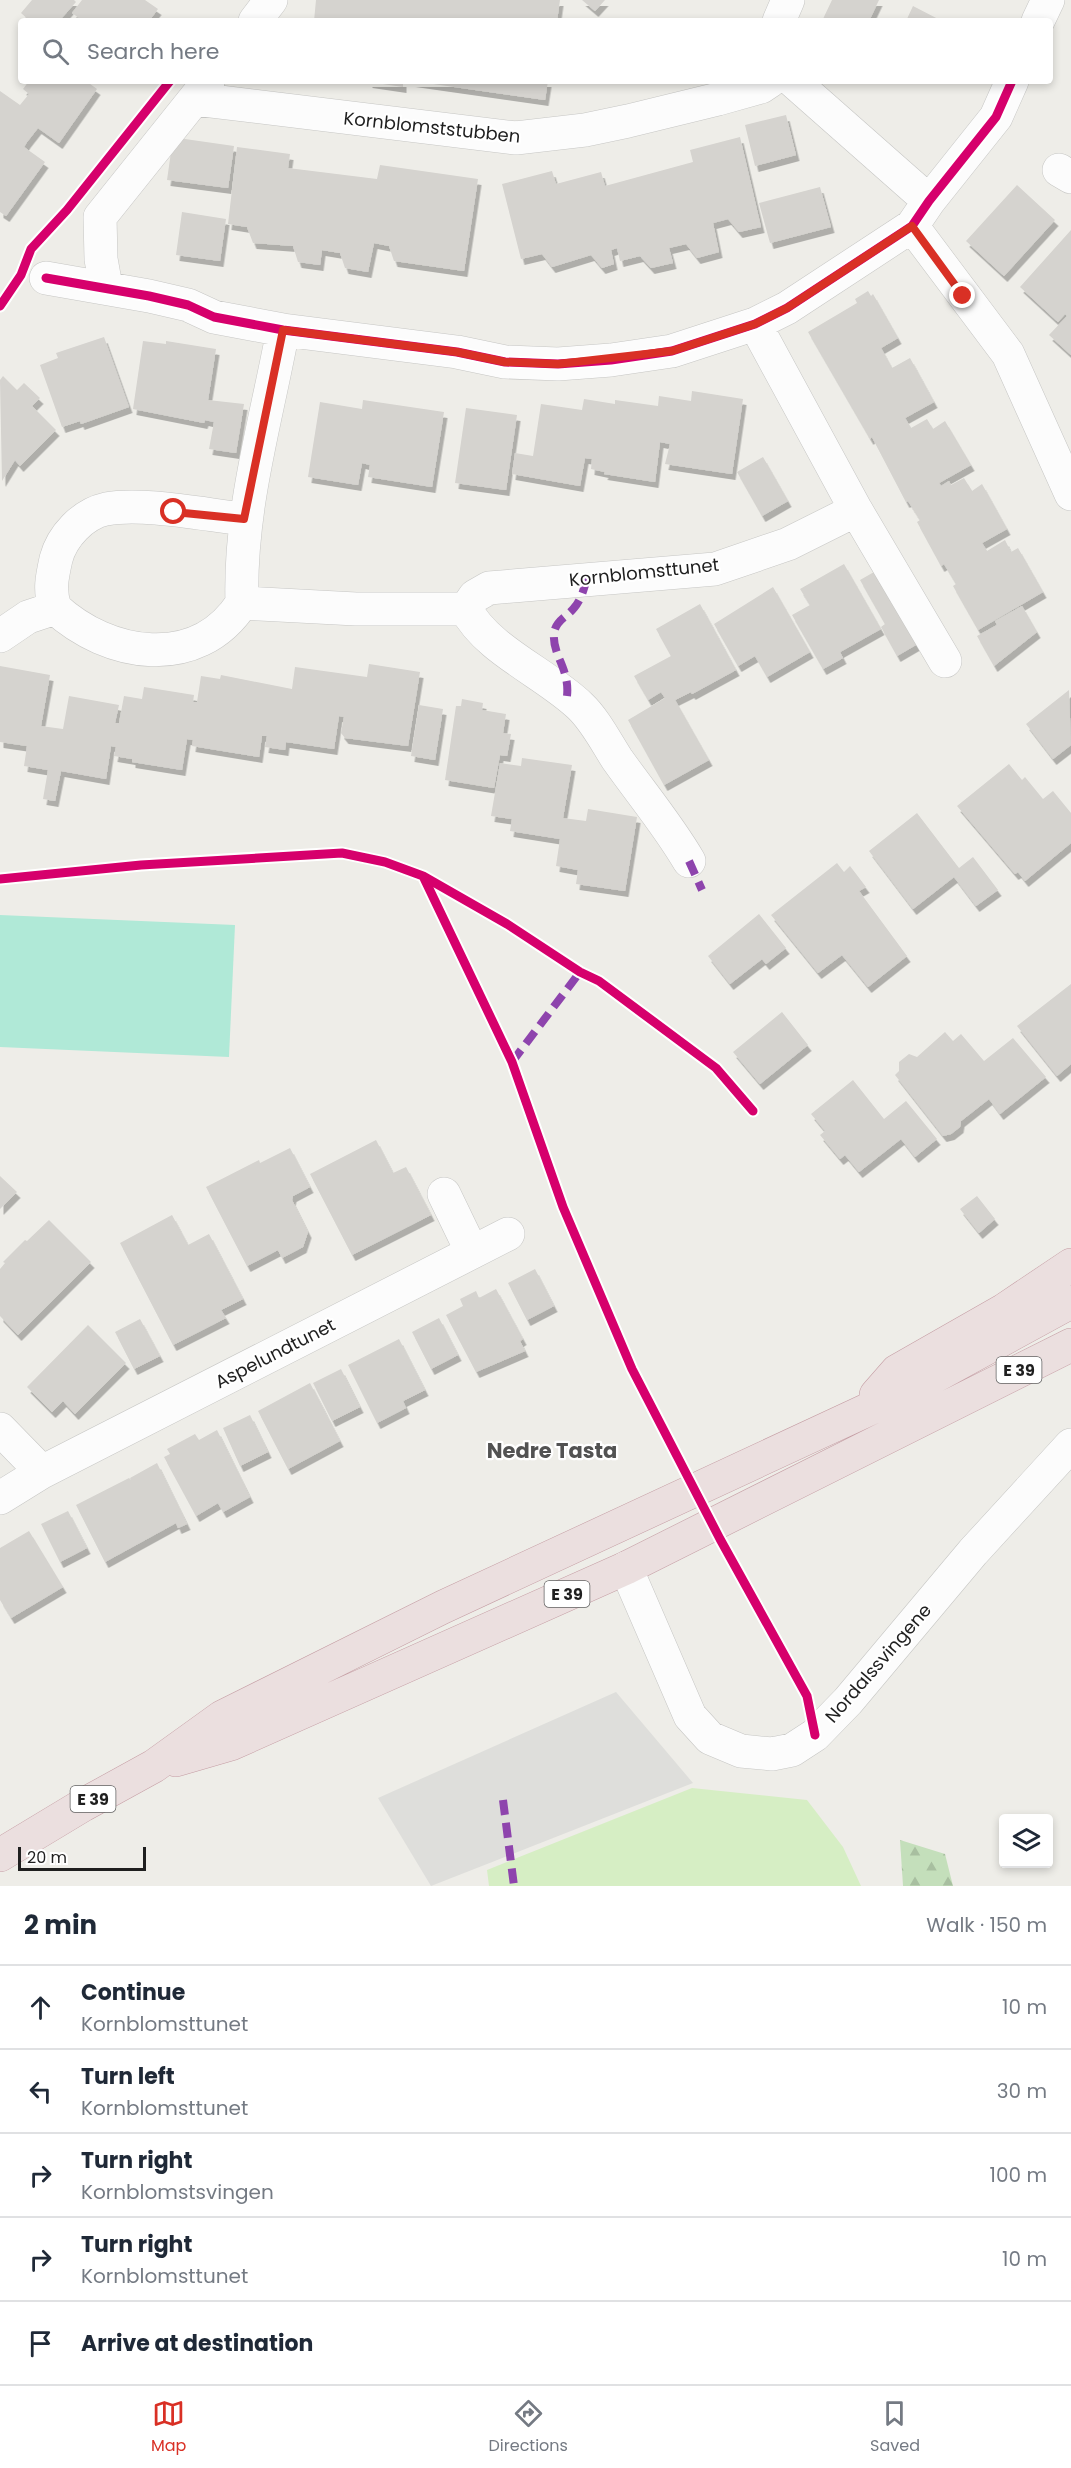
<!DOCTYPE html>
<html lang="en">
<head>
<meta charset="utf-8">
<style>
  :root { --surface:#fff; --page:#f2f2f3; --text:#1f2937; --muted:#747a83; --line:#e0e1e3; --accent:#d93025 }
  body { margin:0; font-family:Poppins,sans-serif; background:var(--page); color:var(--text) }
  .controls { position:absolute; right:18px; bottom:18px; display:grid; overflow:hidden; border-radius:6px; box-shadow:0 3px 9px #0003 }
  .controls button { width:54px; height:54px; display:grid; place-items:center; padding:0; border:0; border-bottom:2px solid var(--line); background:var(--surface); color:var(--text); font:30px sans-serif }
  .scale { position:absolute; left:18px; bottom:15px; width:128px; box-sizing:border-box; padding-left:6px; border:3px solid #1f1f1f; border-top:0; font-size:16px; line-height:21px; white-space:nowrap; color:#1f1f1f; -webkit-text-stroke:4px #fff; paint-order:stroke }
  .stop { position:absolute; width:18px; height:18px; margin:-14px; border:4px solid #d93025; border-radius:50%; background:#fff }
  .stop.end { background:#d93025; border-color:#fff; box-shadow:0 2px 6px #0008 }
  .list { margin:0; padding:0; list-style:none }
  h2 { display:flex; justify-content:space-between; align-items:center; height:78px; margin:0; padding:0 24px; font-size:26px }
  h2 small { font-size:20px; font-weight:400; color:var(--muted) }
  .list li { display:grid; grid-template-columns:39px 1fr auto; gap:18px; align-items:center; box-sizing:border-box; height:84px; padding:0 24px; border-top:2px solid var(--line) }
  .list b { display:block; font-size:22px; white-space:nowrap }
  .list p { margin:0; font-size:20px; white-space:nowrap; color:var(--muted) }
  .list em { font-size:20px; font-style:normal; color:var(--muted) }
  .icon { flex:none; width:33px; height:33px; fill:none; stroke:currentColor; stroke-width:2; stroke-linecap:round; stroke-linejoin:round }
  .map { position:relative; flex:none; width:1071px; height:1886px; overflow:hidden }
  .search { position:absolute; background:var(--surface); box-shadow:0 3px 9px #0003; left:18px; right:18px; top:18px; height:66px; display:flex; align-items:center; gap:15px; box-sizing:border-box; padding:0 21px; border-radius:6px; color:var(--muted); font-size:22px }
  .sheet { height:498px; background:var(--surface) }
  nav { display:flex; justify-content:space-around; align-items:center; box-sizing:border-box; height:84px; border-top:2px solid var(--line); background:var(--surface); font-size:16px; color:var(--muted) }
  nav a { display:grid; justify-items:center; gap:3px }
  nav .on { color:var(--accent) }
  .map>svg:first-child { display:block }
  .grass { fill:#d6eec4 }
  .forest { fill:url(#forest-firs) }
  .pitch { fill:#b0e9d7 }
  .parking { fill:#dededb }
  .building { fill:#d5d3cf; filter:url(#shadow) }
  .lines { fill:none; stroke-linecap:round; stroke-linejoin:round }
  .minor-casing { stroke:#c6c6c4; stroke-width:34 }
  .highway-casing { stroke:#c59da4; stroke-width:34 }
  .minor { stroke:#fcfcfc; stroke-width:33 }
  .highway { stroke:#ebdfdf; stroke-width:33 }
  .quiet { stroke:#8e44ad; stroke-width:8; stroke-dasharray:15 8; stroke-linecap:butt }
  .cycleway-casing { stroke:#fff; stroke-width:13 }
  .cycleway { stroke:#d6006c; stroke-width:9 }
  .route { stroke:#d93025; stroke-width:8 }
  .labels { text-anchor:middle; dominant-baseline:central; stroke-width:4.5; stroke-linejoin:round; paint-order:stroke }
  .shield { fill:#fff; stroke:#626262; stroke-width:1.5 }
  .shield-label { font-size:16px; font-weight:bold; fill:#1f1f1f }
  .street-label { font-size:18px; fill:#1f1f1f; stroke:#fff }
  .quarter-label { font-size:21px; font-weight:bold; fill:#525252; stroke:#fff }
</style>
</head>
<body>
<div class="map">
<svg width="1071" height="1886" viewBox="0 0 1071 1886">
  <defs>
    <pattern id="forest-firs" width="22" height="20" patternUnits="userSpaceOnUse" patternTransform="scale(1.5)"><rect width="22" height="20" fill="#c4dfbb"/><path d="M5 1l3.5 6h-7zM16 11l3.5 6h-7z" fill="#a8bfa0"/></pattern>
    <filter id="shadow"><feDropShadow dx="3.5" dy="6" stdDeviation="0" flood-color="#0004"/></filter>
  </defs>
  <rect width="100%" height="100%" fill="#eeede8"/>
  <path class="grass" d="M692,1788L807,1800L843,1847L861,1886H489L487,1870Z"/>
  <path class="forest" d="M900,1840L945,1854L953,1886H903Z"/>
  <path class="pitch" d="M0,915L235,925L229,1057L0,1047Z"/>
  <path class="parking" d="M616,1692L693,1783L431,1886L378,1798Z"/>
  <path class="building" d="M32,0H74L76,2L59,21L49,18L47,21H30L21,13Z
    M82,0H145L158,9L149,21H83L72,13Z
    M316,0H560L557,21H314Z
    M582,0H605L595,11Z
    M832,0H879L869,21H822Z
    M913,6L942,21H906Z
    M29,81H86L97,89L59,143L38,128L27,142L24,147L45,162L6,216L0,212V91L20,105L29,94L23,89Z
    M369,81H403V87L369,82Z
    M412,81H548L545,100Z
    M786,115L796,155L755,166L745,125Z
    M740,137L761,227L739,232L728,219L713,223L719,252L697,258L686,244L669,248L673,263L651,268L640,256L620,261L617,248L611,250L614,264L602,268L591,255L552,267L542,254L521,259L502,184L552,171L556,184L601,172L605,186L693,162L690,150Z
    M178,138L234,146L228,188L167,180L172,145Z
    M237,147L290,154L288,168L377,179L380,165L478,179L464,271L394,261L389,246L374,243L368,272L345,268L340,253L322,250L320,265L298,262L293,246L253,243L247,227L228,224Z
    M1017,185L1055,220L1004,276L966,241Z
    M820,187L831,227L770,243L759,203Z
    M182,212L226,219L220,261L176,255Z
    M1071,230V355L1049,335L1067,316L1065,314L1058,322L1020,287Z
    M868,291L871,296L873,294L898,338L881,348L892,368L910,358L934,402L905,418L911,428L927,419L933,429L945,421L971,465L939,483L941,486L949,481L951,485L964,478L972,491L982,484L1007,529L982,543L987,551L1005,540L1011,552L1018,548L1043,592L978,630L953,586L956,584L944,564L941,566L917,522L920,520L908,501L906,502L872,437L870,439L808,332L857,303L855,299Z
    M104,337L129,407L81,424L80,421L62,427L40,365L58,358L56,353Z
    M143,341L166,344V341L216,349L208,400L244,404L236,453L209,449L214,422L205,420L204,423L133,409Z
    M3,376L17,390L24,383L40,398L32,406L56,430L20,466L15,460L2,481L0,380Z
    M692,391L743,399L732,474L665,464L670,444L660,442L655,482L604,474L605,472L591,469L592,459L585,458L580,486L512,474L515,453L533,456L541,404L582,410L584,399L615,404V400L658,406L659,396L691,401Z
    M363,400L444,412L432,487L368,477L370,465L362,463L358,485L308,477L320,402L362,409Z
    M466,408L517,415L506,490L455,483Z
    M763,457L788,501L762,516L737,472Z
    M844,564L881,629L840,652L843,658L823,669L792,615L810,605L800,589Z
    M881,568L921,642L897,656L881,627L885,624L860,580Z
    M773,587L810,652L767,677L755,656L738,666L714,624Z
    M700,604L736,670L692,694L691,692L675,700L709,760L664,785L628,720L665,698L661,692L648,700L634,676L671,656L656,629Z
    M1022,606L1037,632L994,666L977,636L997,625L995,621Z
    M369,664L420,672L408,746L345,738L341,733L344,717L339,716L334,749L286,742L285,750L265,747L267,736H262L259,757L192,746L193,740L187,739L182,770L132,762V759L114,756L116,747L111,746L106,779L61,771L55,801L43,799L48,770L24,766L27,746L0,742V666L50,675L41,726L63,729L69,696L119,705L115,723H119L124,696L142,699L144,687L194,695L193,702H197L201,676L220,679L221,675L292,689L295,667L367,677Z
    M1069,690L1071,745L1053,759L1026,724Z
    M462,699L483,703L482,710L506,714L503,733L511,734L507,756L500,755L494,788L445,780L456,706H461Z
    M419,705L443,709L435,760L411,756Z
    M522,758L572,765L563,818L586,821L588,809L637,817L625,891L576,884L578,870L556,866L560,839L510,831L512,819L491,816L500,763L521,766Z
    M1009,764L1022,780L1025,777L1043,799L1053,791L1071,813V843L1025,881L1018,872L1015,874L957,806Z
    M917,813L959,868L973,857L998,890L976,906L954,877L913,909L869,851Z
    M837,863L844,872L850,866L866,887L859,891L907,956L868,987L842,955L818,973L771,915Z
    M759,914L786,948L766,964L762,959L730,984L708,956Z
    M1071,984V1064L1057,1076L1017,1026Z
    M782,1012L808,1045L760,1084L733,1052Z
    M945,1032L953,1041L961,1034L984,1061L1013,1038L1046,1077L1000,1114L989,1099L961,1121L960,1127L951,1134L943,1136L895,1075L899,1071V1062L909,1054L917,1057Z
    M853,1080L884,1119L906,1101L937,1139L915,1157L901,1139L859,1172L845,1155L840,1159L820,1135L825,1131L811,1114Z
    M376,1140L393,1173L406,1167L431,1215L352,1255L310,1174Z
    M290,1148L310,1187L293,1196L292,1200L308,1232L303,1247L282,1258L278,1250L247,1266L206,1187L259,1160L260,1163Z
    M0,1176L17,1192L0,1209Z
    M977,1196L995,1219L979,1233L960,1209Z
    M172,1215L188,1245L209,1234L243,1299L221,1310L226,1318L173,1345L120,1243Z
    M49,1220L91,1262L18,1335L0,1316V1269L5,1263L3,1262L25,1240L27,1241Z
    M535,1269L554,1306L527,1320L508,1283Z
    M496,1289L523,1339L520,1341L525,1351L476,1372L446,1315L463,1306L460,1299L476,1291L479,1298Z
    M439,1318L458,1355L431,1369L412,1332Z
    M140,1319L160,1356L134,1369L115,1332Z
    M88,1325L126,1363L75,1414L63,1401L52,1412L27,1387Z
    M399,1339L425,1390L403,1401L406,1408L377,1423L348,1365Z
    M341,1369L360,1407L332,1421L313,1383Z
    M310,1383L340,1441L288,1469L258,1411Z
    M250,1415L268,1452L240,1466L223,1428Z
    M217,1430L250,1497L223,1512L218,1503L196,1516L164,1457L170,1454L167,1449L195,1434L199,1440Z
    M157,1463L187,1524L178,1528L176,1523L105,1562L76,1505L129,1478L131,1480L130,1478Z
    M68,1511L87,1548L60,1562L41,1524Z
    M29,1531L63,1587L11,1618L0,1600V1548Z"/>
  <g class="lines">
    <g class="minor-casing">
      <path id="minor" d="M255,21L271,0
        M779,21L788,0
        M1038,21L1048,0
        M793,81L929,201
        M195,99L516,138L585,130L628,121L718,99L761,87L770,81
        M1059,170L1071,177
        M912,226L1008,354L1071,494
        M46,278L149,296L188,305L214,317L283,330L457,352L505,362L558,364L611,360L672,351L755,324L787,308L912,226L929,201L996,117L1012,81
        M106,287L101,259L100,217L208,82
        M755,324L856,510L945,661
        M283,330C266,422 239,509 242,603L356,609H466L475,596L489,588L715,569L788,544L856,510
        M55,608C108,657 197,672 242,603
        M466,609C486,649 547,674 580,706C595,720 606,742 617,759C641,793 668,825 689,861
        M0,636L28,617L55,608C49,590 52,577 56,559C62,536 83,514 106,509C143,502 206,515 244,519
        M444,1194L472,1252
        M0,1429L42,1472
        M0,1498L42,1472L508,1234
        M626,1568L690,1716L710,1738L741,1751L772,1754L792,1750L815,1735L848,1701L973,1552L1071,1445"/>
    </g>
    <g class="highway-casing">
      <path id="highway" d="M876,1395L897,1371L1004,1310L1071,1265
        M176,1760L231,1744L626,1568L1071,1345
        M0,1855L83,1805L154,1766L222,1717L443,1607L906,1392L1071,1302"/>
    </g>
    <use href="#minor" class="minor"/>
    <use href="#highway" class="highway"/>
    <path class="quiet" d="M567,696C570,669 552,655 554,633C556,620 567,617 574,608C581,600 584,589 587,578
      M689,861L702,890
      M512,1062L580,972
      M503,1800L514,1886"/>
    <g class="cycleway-casing">
      <path id="cycleway" d="M46,278L149,296L188,305L214,317L283,330L457,352L505,362L558,364L611,360L672,351L755,324L787,308L912,226L929,201L996,117L1012,81
        M0,306L21,275L31,249L67,210L170,81
        M423,876L507,924L580,972L599,981L716,1068L753,1111
        M0,879L141,865L342,853L385,862L423,876L512,1062L563,1207L632,1369L720,1539L807,1696L815,1735"/>
    </g>
    <use href="#cycleway" class="cycleway"/>
  </g>
  <g class="lines">
    <path class="route" d="M174,512L244,519L283,330L457,352L505,362L558,364L672,351L755,324L787,308L912,226L963,296"/>
  </g>
  <g class="labels">
    <g class="shield">
      <rect x="996.5" y="1357" width="45" height="26" rx="4.5"/>
      <rect x="544.5" y="1581" width="45" height="26" rx="4.5"/>
      <rect x="70.5" y="1786" width="45" height="26" rx="4.5"/>
    </g>
    <g class="shield-label">
      <text x="1019" y="1370">E 39</text>
      <text x="567" y="1594">E 39</text>
      <text x="93" y="1799">E 39</text>
    </g>
    <g class="street-label">
      <text transform="translate(432 127) rotate(6)">Kornblomststubben</text>
      <text transform="translate(644 572) rotate(-6)">Kornblomsttunet</text>
      <text transform="translate(275 1353) rotate(-27)">Aspelundtunet</text>
      <text transform="translate(878 1663) rotate(-49)">Nordalssvingene</text>
    </g>
    <g class="quarter-label">
      <text x="552" y="1450">Nedre Tasta</text>
    </g>
  </g>
</svg>
<div class="controls">
<button><svg class="icon" aria-label="layers" viewBox="0 0 24 24"><path d="M12 4l9 5-9 5-9-5zM3 14l9 5 9-5"/></svg></button>
</div>
<div class="scale">20 m</div>
<div class="stop" style="left:174px;top:512px"></div>
<div class="stop end" style="left:963px;top:296px"></div>
<div class="search"><svg class="icon" aria-label="search" viewBox="0 0 24 24"><circle cx="10" cy="10" r="6"/><path d="M15 15l6 6"/></svg>Search here</div>
</div>
<section class="sheet">
<h2>2 min<small>Walk · 150 m</small></h2>
<ul class="list">
<li><svg class="icon" aria-label="ahead" viewBox="0 0 24 24"><path d="M12 20V5M6 11l6-6 6 6"/></svg><div><b>Continue</b><p>Kornblomsttunet</p></div><em>10 m</em></li>
<li><svg class="icon" aria-label="left" viewBox="0 0 24 24"><path d="M17 20v-9H6M10 6l-5 5 5 5"/></svg><div><b>Turn left</b><p>Kornblomsttunet</p></div><em>30 m</em></li>
<li><svg class="icon" aria-label="right" viewBox="0 0 24 24"><path d="M7 20v-9h11M14 6l5 5-5 5"/></svg><div><b>Turn right</b><p>Kornblomstsvingen</p></div><em>100 m</em></li>
<li><svg class="icon" aria-label="right" viewBox="0 0 24 24"><path d="M7 20v-9h11M14 6l5 5-5 5"/></svg><div><b>Turn right</b><p>Kornblomsttunet</p></div><em>10 m</em></li>
<li><svg class="icon" aria-label="arrive" viewBox="0 0 24 24"><path d="M6 21V4h12l-3 4 3 4H6"/></svg><div><b>Arrive at destination</b></div></li>
</ul>
</section>
<nav>
<a class="on"><svg class="icon" aria-label="map" viewBox="0 0 24 24"><path d="M3 6l6-2 6 2 6-2v14l-6 2-6-2-6 2zM9 4v14M15 6v14"/></svg>Map</a>
<a><svg class="icon" aria-label="directions" viewBox="0 0 24 24"><path d="M12 3l9 9-9 9-9-9zM9 14v-3h6M13 9l2 2-2 2"/></svg>Directions</a>
<a><svg class="icon" aria-label="saved" viewBox="0 0 24 24"><path d="M7 4h10v16l-5-4-5 4z"/></svg>Saved</a>
</nav>
</body>
</html>
